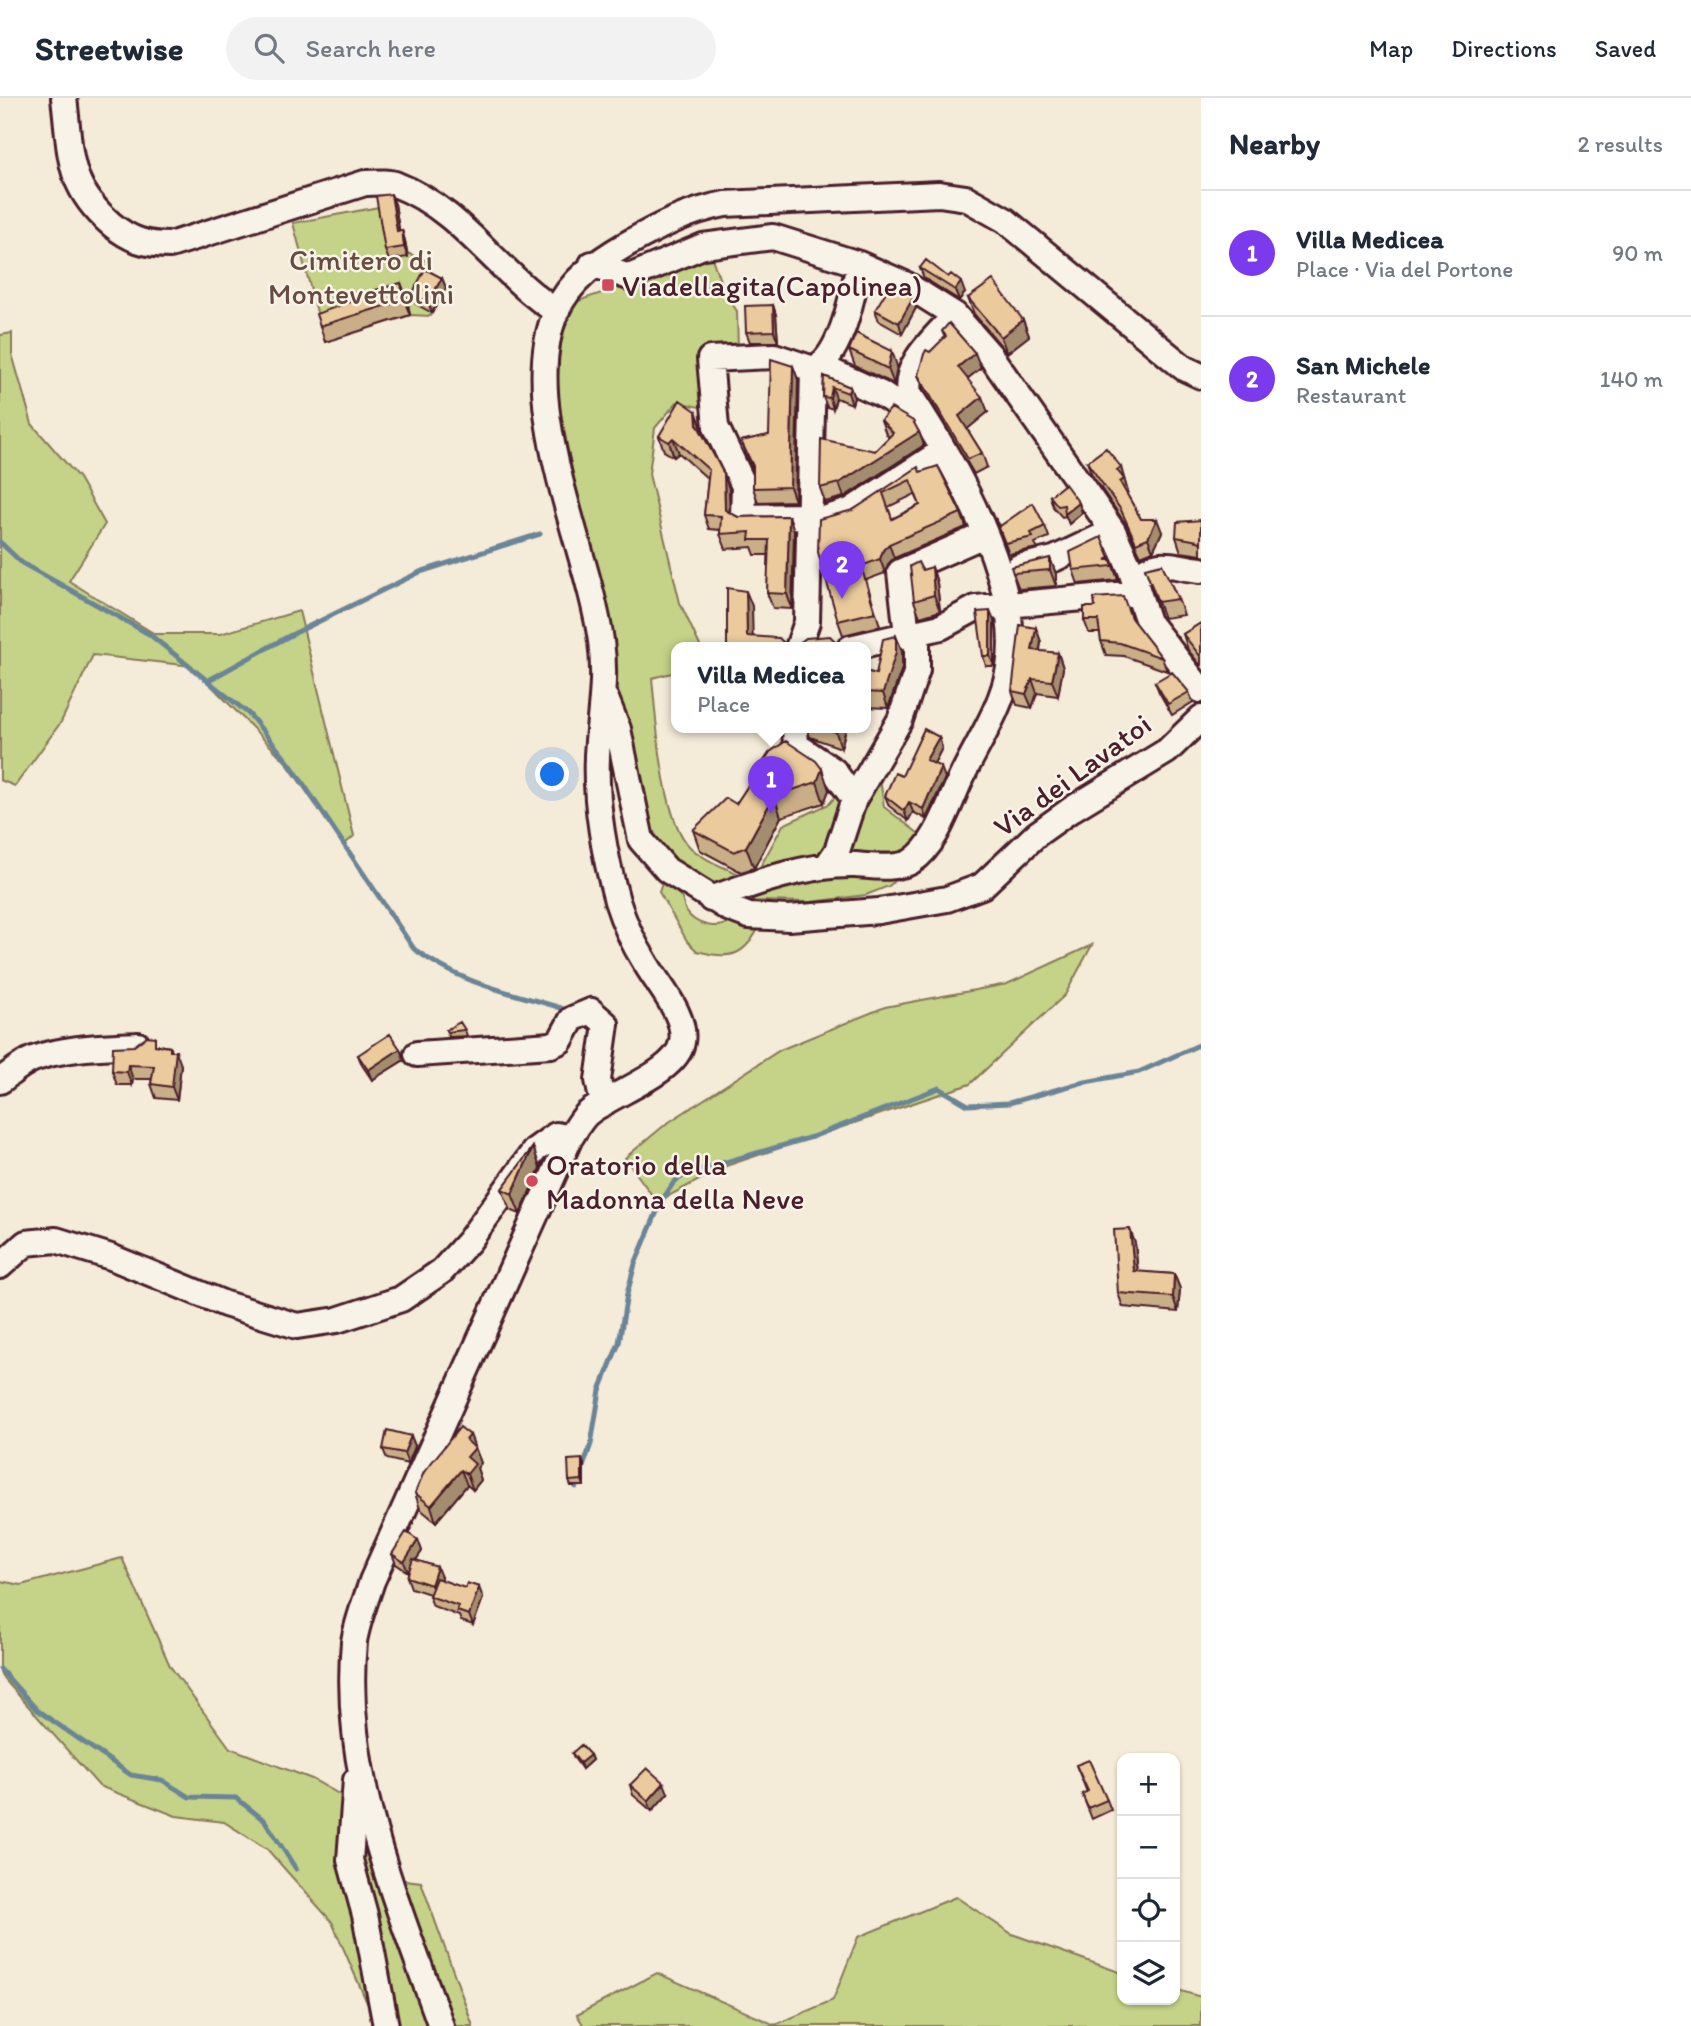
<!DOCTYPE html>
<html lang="en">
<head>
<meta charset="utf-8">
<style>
  :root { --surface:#fff; --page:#f2f2f3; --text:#1f2937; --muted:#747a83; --line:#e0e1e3; --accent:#7c3aed }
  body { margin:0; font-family:Itim,sans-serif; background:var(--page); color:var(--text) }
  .controls { position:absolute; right:21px; bottom:21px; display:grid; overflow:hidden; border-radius:14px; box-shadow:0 2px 5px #0004 }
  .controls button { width:63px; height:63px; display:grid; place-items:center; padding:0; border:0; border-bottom:2px solid var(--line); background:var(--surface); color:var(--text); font:35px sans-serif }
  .you { position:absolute; left:553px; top:677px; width:24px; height:24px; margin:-18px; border:5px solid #fff; border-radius:50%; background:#1a73e8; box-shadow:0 0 0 10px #1a73e833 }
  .badge { display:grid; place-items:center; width:46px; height:46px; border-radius:50%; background:var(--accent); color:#fff; font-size:23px; font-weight:700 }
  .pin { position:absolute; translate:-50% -58px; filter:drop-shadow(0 2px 4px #0008) }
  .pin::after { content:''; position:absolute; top:37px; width:24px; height:21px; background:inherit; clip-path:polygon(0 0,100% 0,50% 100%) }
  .popup { position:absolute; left:671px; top:544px; width:200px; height:91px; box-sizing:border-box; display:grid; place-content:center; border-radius:14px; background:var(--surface); filter:drop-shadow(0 2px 5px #0005); font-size:23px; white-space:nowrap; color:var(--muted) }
  .popup b { font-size:26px; color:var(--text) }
  .popup::after { content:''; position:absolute; left:50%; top:100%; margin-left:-14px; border:14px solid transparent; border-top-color:var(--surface) }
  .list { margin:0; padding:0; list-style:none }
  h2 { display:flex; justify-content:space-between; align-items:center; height:91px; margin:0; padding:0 28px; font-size:30px }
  h2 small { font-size:23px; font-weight:400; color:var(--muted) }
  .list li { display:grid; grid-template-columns:46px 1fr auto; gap:21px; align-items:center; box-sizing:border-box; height:126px; padding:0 28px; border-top:2px solid var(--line) }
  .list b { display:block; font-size:26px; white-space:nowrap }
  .list p { margin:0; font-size:23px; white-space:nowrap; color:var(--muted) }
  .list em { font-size:23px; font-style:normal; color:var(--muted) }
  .icon { flex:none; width:38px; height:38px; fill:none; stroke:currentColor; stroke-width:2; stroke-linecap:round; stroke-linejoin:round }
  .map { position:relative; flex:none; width:1201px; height:1928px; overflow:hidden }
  header { display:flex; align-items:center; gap:42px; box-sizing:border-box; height:98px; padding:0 35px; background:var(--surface); border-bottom:2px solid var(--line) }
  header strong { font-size:33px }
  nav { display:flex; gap:38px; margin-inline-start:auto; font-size:24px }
  .search { width:490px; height:63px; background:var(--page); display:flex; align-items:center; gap:18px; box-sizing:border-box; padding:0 24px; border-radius:38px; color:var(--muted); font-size:26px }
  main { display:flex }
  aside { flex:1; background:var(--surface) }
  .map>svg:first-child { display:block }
  .green { fill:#c4d387; stroke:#877959; stroke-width:2 }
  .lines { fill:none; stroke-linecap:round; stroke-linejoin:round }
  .stream { stroke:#6a8597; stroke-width:5 }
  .minor-casing { stroke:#4a1f2b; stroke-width:30 }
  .minor { stroke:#f7f3e8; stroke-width:24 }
  .wall { fill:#caae87; stroke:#4a1f2b; stroke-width:2; fill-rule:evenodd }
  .shaded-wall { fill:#a48d6e; stroke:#4a1f2b; stroke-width:2 }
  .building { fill:#ebca9d; stroke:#4a1f2b; stroke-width:2; fill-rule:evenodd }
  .poi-dot { fill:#d1495b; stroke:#f7f3e8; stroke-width:2.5 }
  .labels { text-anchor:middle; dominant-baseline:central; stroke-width:5; stroke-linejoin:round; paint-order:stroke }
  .park-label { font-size:30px; fill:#684c42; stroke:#f7f3e8 }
  .poi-label { font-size:30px; fill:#4a1f2b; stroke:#f7f3e8; text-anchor:start }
  .street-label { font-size:30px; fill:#4a1f2b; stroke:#f7f3e8 }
</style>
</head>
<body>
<header>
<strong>Streetwise</strong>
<div class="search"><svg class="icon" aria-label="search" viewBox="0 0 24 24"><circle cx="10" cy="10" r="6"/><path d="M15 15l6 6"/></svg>Search here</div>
<nav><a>Map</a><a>Directions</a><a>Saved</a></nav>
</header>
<main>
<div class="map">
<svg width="1201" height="1928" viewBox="0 0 1201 1928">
  <rect width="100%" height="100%" fill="#f5ebd9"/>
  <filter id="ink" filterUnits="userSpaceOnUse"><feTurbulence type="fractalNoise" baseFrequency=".0143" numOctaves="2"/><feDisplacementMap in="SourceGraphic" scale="14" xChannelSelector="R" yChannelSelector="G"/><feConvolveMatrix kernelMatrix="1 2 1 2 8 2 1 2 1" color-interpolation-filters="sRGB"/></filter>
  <g filter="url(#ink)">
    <path class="green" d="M395,106L401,143H405L407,155L427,163L424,171L428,182L446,190L430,218L411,217L325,244L293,125Z
      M711,157L724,194L737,213L738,253L704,256V310L677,304L655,330L649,376L680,505L701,550H676V574L652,580C656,619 662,724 691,750C708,765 734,773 753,782L783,727L829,706L846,687L865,695L881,687L884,709L935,748L889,788L866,797L811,804L748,803L704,783L667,758L644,716L621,618L552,271L559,225L578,203Z
      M12,235V256L32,326L79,380L105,426L69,483L155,536H220L299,513L354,738L344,747L285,663L192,568L93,557L61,624L15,688L0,682V237Z
      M663,783C669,788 676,793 680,798C684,802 683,808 686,813C695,827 717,833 730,823L761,825C746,857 732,863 697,853L687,843L659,794Z
      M1092,847L1065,897L970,986L726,1068L657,1104L625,1060L666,1026L780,952L885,909L1007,886Z
      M122,1460L170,1568L230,1650L312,1681L360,1708L382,1779L421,1784L473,1928H377L332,1824L267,1751L224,1724L176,1718L99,1688L4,1581L0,1575V1483L21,1487Z
      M956,1799L1012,1836L1122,1875V1902H1175V1891L1201,1899V1928H584L577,1917L657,1875L775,1927L833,1902L858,1839Z"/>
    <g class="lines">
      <path class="stream" d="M0,444L22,465L149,536L249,616L290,666L414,851C465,888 504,892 561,910
        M209,582L289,538L420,474L540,436
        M576,1389L591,1346L600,1292L619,1245L627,1196L635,1166L661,1104L674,1084L688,1075L812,1039L939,990L968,1007L1009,1005L1080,985L1139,974L1201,946
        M0,1571L37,1612L131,1677L162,1682L189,1699L236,1700L265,1723L296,1771"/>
      <g class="minor-casing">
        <path id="minor" d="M64,0C71,55 66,87 111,126C130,142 146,147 170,147L365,85C375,85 388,83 397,87C462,112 499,177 556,213
          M592,166L629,179L703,148L773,139L859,166L907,187L955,217L990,257L1113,433L1130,470L1148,524L1201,592
          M819,268L881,296L924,324
          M811,418L743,419L744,388L716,329L710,261L774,258L813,271
          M821,422L850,413L944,352
          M1019,469L1054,461L1113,433
          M1134,480C1161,458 1170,469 1201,472
          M907,537L900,474L984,437
          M798,550L807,524L813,271C842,259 853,194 859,166
          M850,550L941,529L976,510L1138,495
          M606,601L618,631L641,742L667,772L728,810L749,818L789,820L879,813L947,801L982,788L1037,736L1072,711L1167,653L1201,620
          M795,630L796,647L834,673L854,701L837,753L828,766
          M854,701L900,622L917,572V535
          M711,801C756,784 807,766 855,767C871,768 898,772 912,763C938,746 950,702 963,676C979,643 1003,607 1009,570C1023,484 955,365 909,296C903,265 936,239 955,217
          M417,956L551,947L560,943L572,921L591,913L606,926L598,982L603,1006
          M0,983C10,976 21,966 33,961C66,949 104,949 138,947
          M0,1168L26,1145L56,1142L111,1159L225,1206L297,1228L337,1222L401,1201L442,1173L469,1143L535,1052L556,1037L570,1040
          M356,1682L350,1762L365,1817L386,1928
          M441,1928C398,1806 341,1677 354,1544C357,1524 366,1502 372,1483L570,1040C575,1033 580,1023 586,1017C608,996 677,976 682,944C687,917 657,886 645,864C633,845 624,825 617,803C603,752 593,695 598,643C601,607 606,579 601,543C588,450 517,304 556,214C570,182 598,163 627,146C659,128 688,113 725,106L939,96L966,100L1005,122L1184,270L1201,278"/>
      </g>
      <use href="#minor" class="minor"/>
    </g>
    <path class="wall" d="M395,106L399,133L402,132L405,143L408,159L389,162L385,152Z
      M920,170L948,179L965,195L959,202L924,180Z
      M442,180L446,190L432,215L416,206L412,196Z
      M401,185L407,201L410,217L325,244L320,228L373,196Z
      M968,200L1023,222L1029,238L1007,255L974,216Z
      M773,207L776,217L778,244H750L746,234Z
      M916,210L902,236L879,223L875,212Z
      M942,233L981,270L967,281L988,314L967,331L982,355L987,369L974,376L924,291L918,277L930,254L945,240Z
      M849,252L897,268L894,286L855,268Z
      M793,268L798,282L795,403L758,404L753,390V372L741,343L769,337Z
      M824,278L850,289L854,300L852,306L836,300L833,311L827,309L823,299Z
      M696,313L701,328L702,335L724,376L729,391L730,415L738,419L789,418L794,433L792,511L773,510L767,495L769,457H755L752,449L726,451L720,436V432L709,431L704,417L708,381L679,355L674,359L664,353L659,338Z
      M881,322L919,334L924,347L844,399L825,404L820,390L875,353L889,339L886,336Z
      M1087,364L1125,382H1124L1128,394L1126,395L1141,421L1162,434L1153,453L1141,458L1125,425L1092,377Z
      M920,374L961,415L966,429L894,460L888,466L885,475L866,482L880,528L843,537L838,523L853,412ZM915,396L920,407L892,421L888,409Z
      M1050,398L1079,405L1082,415L1069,426L1066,418L1062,419L1053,409Z
      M995,420L1000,428H1045L1049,439L1035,445L1037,450L1009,456Z
      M1201,422V457L1181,454L1176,439Z
      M1101,439L1111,462L1118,482L1078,486L1073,472Z
      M1050,460L1056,476V488L1019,491L1013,475Z
      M932,469L937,485L940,513L920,519L914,503Z
      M1145,470L1178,501L1184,517L1164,520Z
      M1131,520L1162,560L1167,573L1124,558L1106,557L1101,543L1100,535H1089L1084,522Z
      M994,523V568H986L983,558Z
      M1201,525V568L1188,552L1183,536Z
      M1036,530L1041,544L1040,553L1058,555L1063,570L1058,598L1037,595L1032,610L1017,607L1012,593Z
      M896,538L902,553V570L888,610L865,609V573L876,576Z
      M1155,584L1189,594L1193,604L1172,617L1159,594Z
      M807,630H846L841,650L810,639Z
      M939,639L942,650L934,666L945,680L926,721L913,714L908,723L889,708L885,698Z
      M770,654L829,692L824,705L781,719L754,770L741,774L700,752L693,732L736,706Z
      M446,932H465L467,938L449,939Z
      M158,947L170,949L181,967L177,1002L156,1000L151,986L152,981H133L132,987H117L112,973Z
      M400,951L404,962L372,982L362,967L358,957Z
      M533,1049L540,1070L520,1116L510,1112L502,1091Z
      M1135,1145L1138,1174L1174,1176L1180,1191L1178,1214L1123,1209L1118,1195Z
      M470,1337L481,1365L477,1370L481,1382L473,1392L467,1387L436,1424L420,1411L415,1395Z
      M411,1338L415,1348L408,1366L387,1361L383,1351Z
      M584,1367V1388H571L569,1383Z
      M418,1442L422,1453L416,1462L441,1479L440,1481L483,1500L473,1527L461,1523L459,1518L433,1508L429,1498L430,1496L411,1490L407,1479L410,1471L408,1474L396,1466L392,1456Z
      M572,1655L590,1657L592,1662L582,1671L574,1660Z
      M1076,1667L1107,1702L1111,1712L1092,1721L1082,1696L1087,1694Z
      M630,1687L668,1695L652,1713L633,1697Z"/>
    <path class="shaded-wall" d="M391,96L395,106L401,143L397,133Z
      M402,132L405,143L408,159L404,149Z
      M442,180L446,190L432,215L428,204Z
      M961,184L965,195L959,202L955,192Z
      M401,185L407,201L410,217L404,202Z
      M913,200L916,210L902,236L899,225Z
      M773,207L776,217L778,244L774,233Z
      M1023,222L1029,238L1007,255L1001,239Z
      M892,253L897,268L894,286L888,271Z
      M975,255L981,270L963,284L958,269Z
      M793,268L798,282L795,403L790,389Z
      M832,289L836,300L833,311L830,300Z
      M850,289L854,300L852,306L848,295Z
      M982,299L988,314L965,333L959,318Z
      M696,313L701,328L703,341L697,326Z
      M919,334L924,347L844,399L839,385Z
      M673,340L679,355L674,359L669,344Z
      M1121,369L1128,394L1124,397L1117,372Z
      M724,376L729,391L730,427L725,412Z
      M1079,405L1082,415L1069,426L1065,416Z
      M789,418L794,433L792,511L787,496Z
      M1157,421L1162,434L1153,453L1148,440Z
      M889,446L894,460L888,466L885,475L880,461L883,452Z
      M1050,460L1056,476V488L1050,472Z
      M932,469L937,485L940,513L934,497Z
      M746,493L752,508L753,550L747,538Z
      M990,513L994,523V568L990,558Z
      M1036,530L1041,544L1037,566L1032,552Z
      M896,538L902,553V570L888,610L883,595Z
      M1058,555L1063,570L1058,598L1052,583Z
      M1032,581L1037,595L1032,610L1026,596Z
      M837,630H846L841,650L836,634Z
      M939,639L942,650L930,673L926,662Z
      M941,669L945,680L926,721L923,711Z
      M822,671L829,692L824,705L817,684Z
      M774,698L781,719L754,770L746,749Z
      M909,704L913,714L908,723L904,713Z
      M170,949L175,961L176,953L181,967L177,1002L172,989Z
      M400,951L404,962L372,982L368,972Z
      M128,967L133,981L132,987L127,974Z
      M533,1049L540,1070L520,1116L512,1096Z
      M1130,1131L1135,1145L1139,1187L1134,1173Z
      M1174,1176L1180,1191L1178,1214L1173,1199Z
      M470,1337L481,1365L477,1370L481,1382L473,1392L467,1376L466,1342Z
      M411,1338L415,1348L408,1366L404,1355Z
      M582,1361L584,1367V1388L582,1382Z
      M461,1372L467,1387L436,1424L431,1408Z
      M418,1442L422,1453L408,1474L404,1464Z
      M437,1469L441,1479L435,1497L431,1487Z
      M479,1489L483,1500L473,1527L469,1517Z
      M590,1657L592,1662L582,1671L580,1665Z
      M664,1685L668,1695L652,1713L648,1703Z"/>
    <path class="building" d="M391,96L397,133L402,132L404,149L385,152L376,98Z
      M926,162L948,179L951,176L961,184L955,192L920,170Z
      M425,171L442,180L428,204L412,196Z
      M993,182L1023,222L1001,239L968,200Z
      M401,185L404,202L320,228L316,216L373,196L372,193Z
      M890,187L913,200L899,225L875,212Z
      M773,207L774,233L746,234L745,208Z
      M949,225L975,255L958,269L982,299L959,318L982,355L968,361L918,277L924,256L926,252L930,254L946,238L942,233Z
      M856,235L892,253L888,271L849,252Z
      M771,261L793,268L790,389L753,390V368L741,343L769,337Z
      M824,278L850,289L848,295L832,289L830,300L823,299Z
      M680,302L696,313L697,326L724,376L725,412L738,419L789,418L787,496L767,495L769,442H749L750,434L720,436L721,418L704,417L709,372L673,340L669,344L659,338Z
      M891,310L913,323L919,334L839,385L820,390L821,341L875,353L893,335L881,322Z
      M1106,350L1121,369L1117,372L1124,381L1120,384L1141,421H1157L1148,440L1136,445L1121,412L1087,364Z
      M938,368L961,415L889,446L883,452L880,461L861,468L875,514L838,523L818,454L819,421L853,412L918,369L920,374ZM910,382L920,407L892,421L883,395Z
      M1065,386L1079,405L1065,416L1064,407L1058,408L1050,398Z
      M1033,405L1045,428L1031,435L1033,439L1005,445L995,420L1000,428Z
      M1201,422V445L1198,443L1176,439L1177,424Z
      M1101,439L1110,460L1106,462H1111L1113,468L1073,472L1070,454Z
      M1050,460V472L1013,475L1011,469Z
      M918,464L922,472L932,469L934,497L914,503L910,468Z
      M1162,466L1178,501L1158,504L1145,470Z
      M727,490L746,493L747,538L779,540L787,548L794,549L806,540L830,538L841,549L853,548V550H727Z
      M1123,498L1131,520L1162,560L1120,545L1101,543L1098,522H1084V509H1095L1094,500Z
      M990,513V558H983L977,514Z
      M1201,525V559L1183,536Z
      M1020,527L1036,530L1032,552L1058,555L1052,583L1032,581L1026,596L1012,593Z
      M896,538V554L883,595L865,594V573L876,576L883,541Z
      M1172,574L1189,594L1168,606L1155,584Z
      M824,630H837L836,634Z
      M924,631L939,639L926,662L941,669L923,711L909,704L904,713L885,698L895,675L902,678Z
      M786,643L816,663L822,671L817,684L774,698L746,749L734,754L693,732L726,700L736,706L770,654Z
      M460,924L465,932L447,934L446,932Z
      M390,936L400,951L368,972L358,957Z
      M147,938L155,939V947L170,949V953H176L172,989L151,986L154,968L128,967L127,974L112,973L113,949L134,948Z
      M533,1049L512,1096L502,1091Z
      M1130,1131L1134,1173L1174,1176L1173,1199L1118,1195L1114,1132Z
      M460,1329L470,1337L466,1342L475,1350L467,1359L475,1366L467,1376L461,1372L431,1408L415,1395L424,1374Z
      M387,1332L411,1338L404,1355L383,1351Z
      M582,1361V1382L569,1383L568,1362Z
      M406,1434L418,1442L404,1464L392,1456Z
      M413,1461L437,1469L431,1487L407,1479Z
      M436,1480L465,1490L467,1485L479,1489L469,1517L457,1513L458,1508L429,1498Z
      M581,1647L590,1657L580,1665L572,1655Z
      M1089,1662L1107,1702L1088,1710L1082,1696L1088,1693L1076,1667Z
      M647,1670L664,1685L648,1703L630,1687Z"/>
  </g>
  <g class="poi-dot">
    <rect x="601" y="180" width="14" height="14" rx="3.5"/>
    <circle cx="532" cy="1083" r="7"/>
  </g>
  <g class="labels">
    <g class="park-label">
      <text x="361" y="161">Cimitero di<tspan x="361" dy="34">Montevettolini</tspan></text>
    </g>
    <g class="poi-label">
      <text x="622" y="187">Viadellagita(Capolinea)</text>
      <text x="546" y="1066">Oratorio della<tspan x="546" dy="34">Madonna della Neve</tspan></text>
    </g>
    <g class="street-label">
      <text transform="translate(1072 677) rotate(-36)">Via dei Lavatoi</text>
    </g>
  </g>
</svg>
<div class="controls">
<button>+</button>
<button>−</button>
<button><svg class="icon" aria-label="locate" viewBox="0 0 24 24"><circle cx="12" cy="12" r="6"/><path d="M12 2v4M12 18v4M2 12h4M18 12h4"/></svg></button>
<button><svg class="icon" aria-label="layers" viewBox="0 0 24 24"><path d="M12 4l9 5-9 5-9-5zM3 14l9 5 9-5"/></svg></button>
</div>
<div class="you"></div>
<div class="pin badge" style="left:771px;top:716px">1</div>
<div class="popup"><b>Villa Medicea</b>Place</div>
<div class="pin badge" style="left:842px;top:501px">2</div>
</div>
<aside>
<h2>Nearby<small>2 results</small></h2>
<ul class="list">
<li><span class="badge">1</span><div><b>Villa Medicea</b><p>Place · Via del Portone</p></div><em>90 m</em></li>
<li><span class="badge">2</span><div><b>San Michele</b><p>Restaurant</p></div><em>140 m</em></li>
</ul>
</aside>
</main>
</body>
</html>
